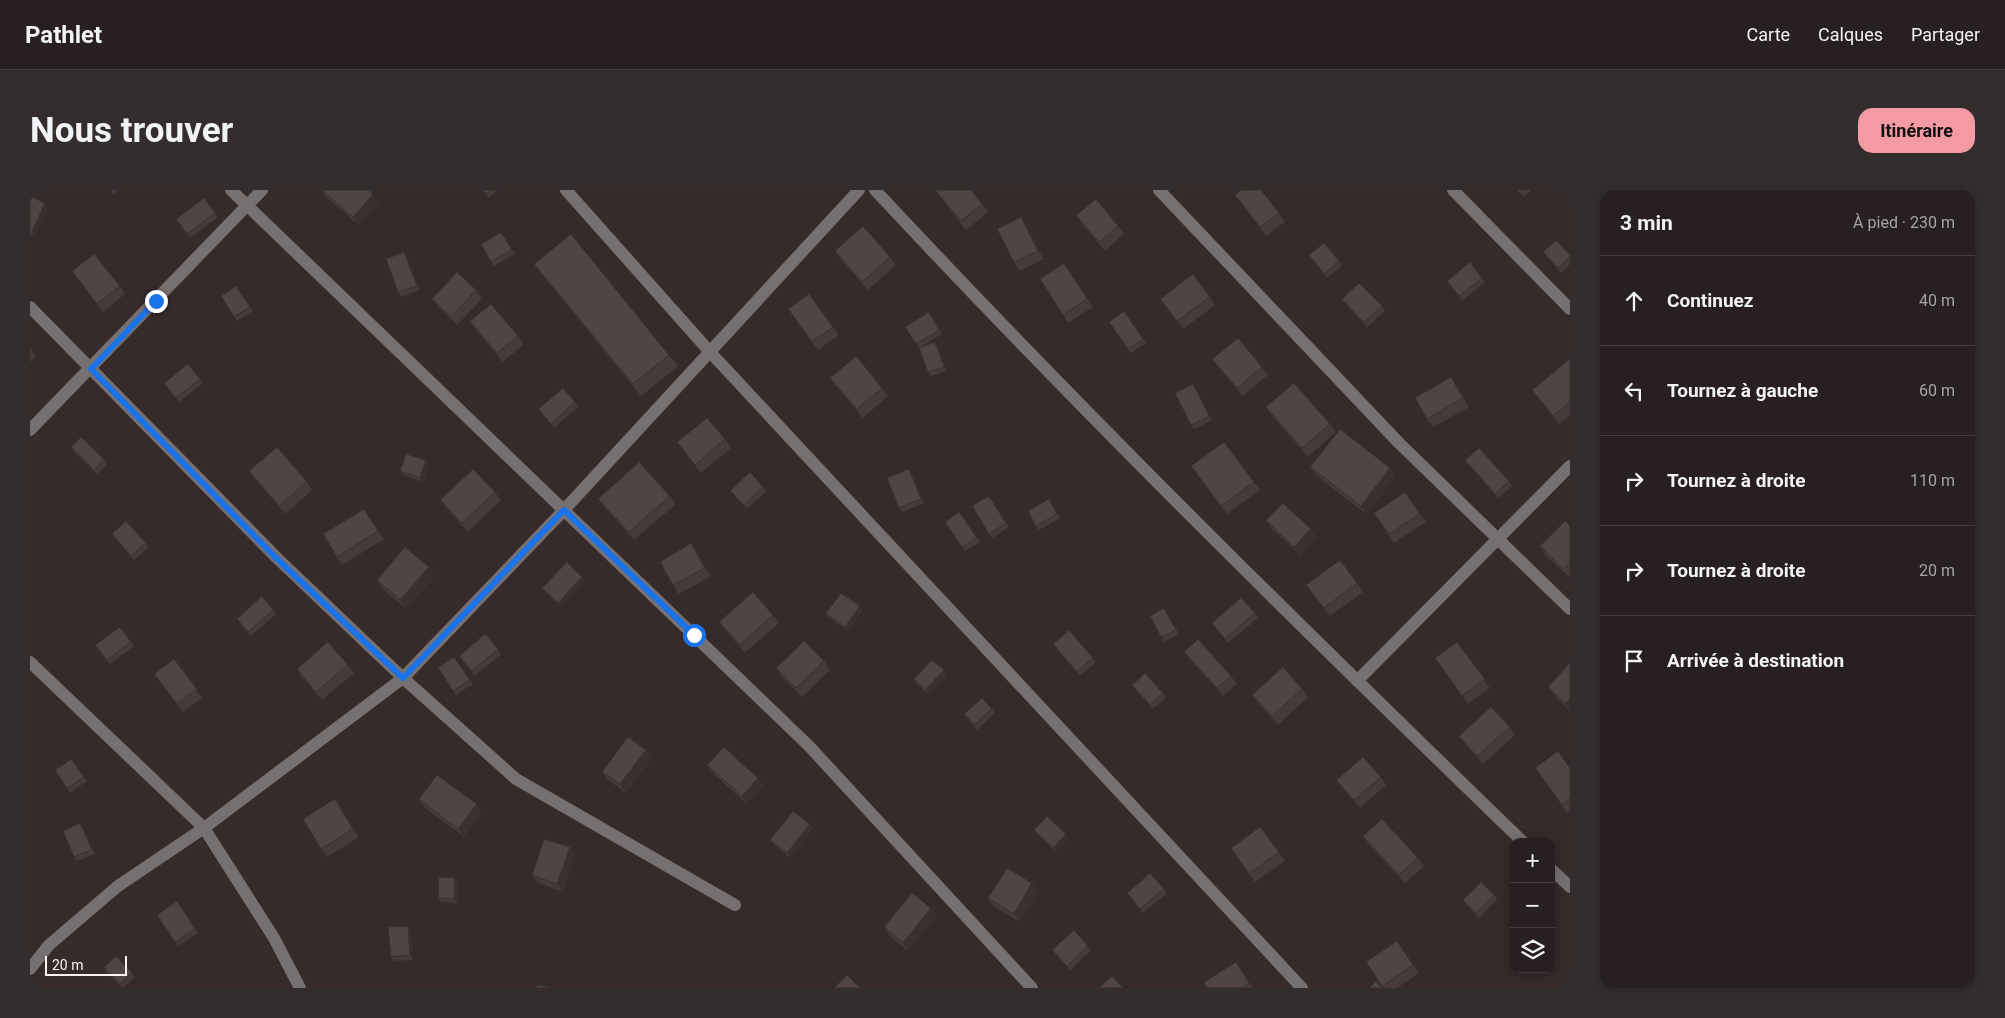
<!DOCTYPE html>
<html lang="fr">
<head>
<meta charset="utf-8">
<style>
  :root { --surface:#282020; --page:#342d2d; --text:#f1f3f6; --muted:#a5a3a5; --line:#443e3e; --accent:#f49aa5 }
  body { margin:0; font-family:Roboto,sans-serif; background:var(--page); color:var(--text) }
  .controls { position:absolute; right:15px; bottom:15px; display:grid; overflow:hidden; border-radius:10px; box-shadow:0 2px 12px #0003 }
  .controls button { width:45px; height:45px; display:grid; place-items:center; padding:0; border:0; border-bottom:1px solid var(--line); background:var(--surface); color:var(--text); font:25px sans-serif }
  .scale { position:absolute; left:15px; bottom:12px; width:82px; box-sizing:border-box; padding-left:5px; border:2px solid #f9f1f2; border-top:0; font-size:14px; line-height:18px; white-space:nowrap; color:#f9f1f2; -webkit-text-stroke:4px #362a2b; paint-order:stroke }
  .stop { position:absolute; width:15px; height:15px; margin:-11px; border:4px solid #1a73e8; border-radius:50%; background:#fff }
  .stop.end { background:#1a73e8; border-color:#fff; box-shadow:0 1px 5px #0008 }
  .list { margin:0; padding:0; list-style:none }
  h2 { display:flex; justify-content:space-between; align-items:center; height:65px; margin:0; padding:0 20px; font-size:21px }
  h2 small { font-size:16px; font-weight:400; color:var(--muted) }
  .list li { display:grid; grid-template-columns:32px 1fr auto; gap:15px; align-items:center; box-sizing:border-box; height:90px; padding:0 20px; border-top:1px solid var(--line) }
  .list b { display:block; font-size:19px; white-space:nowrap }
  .list em { font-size:16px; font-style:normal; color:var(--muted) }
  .icon { flex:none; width:28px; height:28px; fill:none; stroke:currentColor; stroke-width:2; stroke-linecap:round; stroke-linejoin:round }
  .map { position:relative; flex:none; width:1540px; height:798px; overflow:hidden; border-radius:15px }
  header { display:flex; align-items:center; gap:30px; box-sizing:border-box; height:70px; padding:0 25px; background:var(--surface); border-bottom:1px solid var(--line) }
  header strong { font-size:24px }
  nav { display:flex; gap:28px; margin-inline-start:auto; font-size:18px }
  .intro { display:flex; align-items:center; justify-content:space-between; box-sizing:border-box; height:120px; padding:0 30px }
  h1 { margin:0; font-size:35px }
  .button { padding:12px 22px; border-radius:15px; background:var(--accent); color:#111; font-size:18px; font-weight:700 }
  main { display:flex; gap:30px; padding:0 30px }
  aside { flex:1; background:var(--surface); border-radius:15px; box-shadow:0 2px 12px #0003 }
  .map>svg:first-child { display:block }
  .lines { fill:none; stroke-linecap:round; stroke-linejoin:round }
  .street { stroke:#777071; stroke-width:12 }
  .wall { fill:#463a3b }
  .shaded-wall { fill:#393030 }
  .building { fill:#514445; stroke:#393030 }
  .route { stroke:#1a73e8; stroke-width:6 }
</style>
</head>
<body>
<header>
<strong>Pathlet</strong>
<nav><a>Carte</a><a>Calques</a><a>Partager</a></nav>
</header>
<div class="intro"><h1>Nous trouver</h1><a class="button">Itinéraire</a></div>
<main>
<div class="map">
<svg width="1540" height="798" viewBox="0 0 1540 798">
  <rect width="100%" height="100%" fill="#362a2b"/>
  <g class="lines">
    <path class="street" d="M201,0L779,556L1002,798
      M536,0L680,162L1272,798
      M845,0C1054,224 1273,439 1493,652
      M1129,0L1369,253L1540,419
      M1423,0L1540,119
      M0,117L247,368L373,488L486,589L705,715
      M0,240L232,0
      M0,472L174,638L244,748L270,798
      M1327,491L1540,276
      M1521,679L1540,697
      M0,779L19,755L88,696L174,638L373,488L534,320L829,0"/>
  </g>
  <path class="wall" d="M80,0H89L84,4Z
    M291,0H343L341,2L349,13L329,35L295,6Z
    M452,0H468L459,8Z
    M905,0L952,14L958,22L936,40Z
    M1487,0H1501L1494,7Z
    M1205,5L1249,23L1255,32L1236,46Z
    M0,6L18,18L4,46L0,44Z
    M174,8L188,27L160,48L146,29Z
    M1046,25L1088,36L1094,44L1075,61L1052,34Z
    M991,27L996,35L1014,69L990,81L984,72Z
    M474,46L485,64L464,76L461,72Z
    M805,61L860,67L866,75L838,100L811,70Z
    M374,62L377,67L390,100L371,107L368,102Z
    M1513,62L1540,65V74L1531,83Z
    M1279,65L1309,71L1312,76L1297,88Z
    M1440,72L1455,92L1432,111L1417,91Z
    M504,74L639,165L648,176L611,206L513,86Z
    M42,81L90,96L95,104L73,122Z
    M1040,81L1063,117L1038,133L1033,125Z
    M1163,84L1185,115L1153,139L1136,117Z
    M206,96L223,121L207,131L191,106Z
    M446,100L452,109L427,135L408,117L402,109Z
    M779,104L809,145L788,160L758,119Z
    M1312,109L1352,116L1355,121L1337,137L1315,114Z
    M1094,121L1116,153L1101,163L1079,132Z
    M902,126L912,144L889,158L905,152L908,157L917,181L901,186L898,182L889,158L875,137Z
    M440,131L488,146L494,154L473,172L446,140Z
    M0,158L6,167L0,172Z
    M1182,169L1232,177L1238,185L1213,206L1188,177Z
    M1540,169V225L1529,234L1502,200Z
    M158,174L173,193L149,212L137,197Z
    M1421,187L1427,196L1439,217L1403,237L1397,229Z
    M800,188L852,198L858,206L833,228L806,196Z
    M1166,198L1182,230L1164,239L1161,235Z
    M545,212L548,217L524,238L508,219Z
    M1236,217L1300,234L1306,242L1278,267L1242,226Z
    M695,249L701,258L671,283L647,252Z
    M1194,252L1230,300L1197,324L1167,284Z
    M41,257L74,269L77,274L67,284L44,262Z
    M396,270L399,274L393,292L373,285L370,281Z
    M1435,270L1479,291L1482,296L1468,308Z
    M1280,277L1366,286L1336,324L1286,285Z
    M219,281L277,292L282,300L255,324L225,289Z
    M882,283L894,313L872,322L869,318Z
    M733,297L736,301L717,319L700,301Z
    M465,302L471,310L438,342L416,318L410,310Z
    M1375,302L1396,332L1364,353L1344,323Z
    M640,306L646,314L604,350L574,317L568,309Z
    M959,306L979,337L962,348L942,316Z
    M1019,309L1030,328L1009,340L1006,336Z
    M334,319L354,349L312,375L307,367Z
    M929,322L950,352L935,361L915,332Z
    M1236,330L1287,347L1270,365L1242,339Z
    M1540,336V386L1539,387L1515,365L1510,356Z
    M82,344L116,353L119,357L104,370Z
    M661,353L667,362L681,386L649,404L643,395Z
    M405,386L376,419L353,399L347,390Z
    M552,387L555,391L531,417L515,402L512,398Z
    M1327,393L1333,402L1300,426L1276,395Z
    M830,416L833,420L818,441L798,427L796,423Z
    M1134,418L1149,444L1134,452L1131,447Z
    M243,420L246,424L221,446L207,429Z
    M1225,423L1228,428L1198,453L1182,433Z
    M743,425L749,433L715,463L695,440L689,432Z
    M90,437L104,456L80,474L65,455Z
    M1427,452L1460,498L1438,514L1405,468Z
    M1023,454L1063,468L1066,472L1050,486Z
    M468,459L471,464L445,486L429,466Z
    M1154,462L1201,486L1207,494L1193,506L1160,470Z
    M424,467L443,494L426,505L408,477Z
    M144,469L172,508L153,522L124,484Z
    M794,471L800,480L772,507L752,487L746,478Z
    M1540,473V521L1524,505L1518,497Z
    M318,475L324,483L292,510L272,487L267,479Z
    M914,480L917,485L898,504L887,494L884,489Z
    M1102,495L1133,503L1136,508L1123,519Z
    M1272,499L1278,507L1248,535L1228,513L1222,505Z
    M962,519L965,523L947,540L934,524Z
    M1480,537L1485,545L1453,574L1435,554L1429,546Z
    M622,568L596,603L578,590L572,582Z
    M41,569L57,591L40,603L25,580Z
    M677,575L734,596L717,614L683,583Z
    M1505,578H1540V621L1537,623Z
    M1351,587L1356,595L1330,618L1312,598L1306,590Z
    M305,609L329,647L297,667L291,659Z
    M389,609L447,614L452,623L434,647L394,617Z
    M780,634L783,638L760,668L743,654L740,650Z
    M53,637L65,664L47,671L44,667Z
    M1230,637L1255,671L1225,692L1201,658Z
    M1004,640L1039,648L1026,662L1007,644Z
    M1333,646L1388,668L1394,676L1375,693L1339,655Z
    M540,657L546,666L533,702L508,693L502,685Z
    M425,688L428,693L427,713L411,712L408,708Z
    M1002,693L1008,702L990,732L964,717L958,708Z
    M1134,699L1137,703L1113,723L1097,703Z
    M1464,705L1467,709L1449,728L1436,714L1433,710Z
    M147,711L168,743L148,756L127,725Z
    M901,718L907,726L878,761L860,746L854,737Z
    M381,740L383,770L364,771L361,767Z
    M1367,751L1389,783L1367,798H1354L1336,772Z
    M1058,756L1061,760L1040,780L1022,760Z
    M74,777L102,783L105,787L93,798L76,782Z
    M1211,780L1223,798H1177Z"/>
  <path class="shaded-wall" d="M343,4L349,13L329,35L323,27Z
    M15,13L18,18L4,46L2,42Z
    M991,27L996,35L1014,69L1008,61Z
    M374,62L377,67L390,100L387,96Z
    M905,152L908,157L917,181L914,177Z
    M1421,187L1427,196L1439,217L1433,208Z
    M1163,194L1166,198L1182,230L1179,226Z
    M396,270L399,274L393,292L390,288Z
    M1360,278L1366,286L1336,324L1331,316Z
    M879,279L882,283L894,313L891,309Z
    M334,319L340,327L354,349L348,341Z
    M1281,339L1287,347L1270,365L1264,357Z
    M661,353L667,362L681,386L675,378Z
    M399,377L405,386L376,419L370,410Z
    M552,387L555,391L531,417L528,413Z
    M830,416L833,420L818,441L815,437Z
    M914,480L917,485L898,504L895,500Z
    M1540,508V520L1535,513Z
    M616,560L622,568L596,603L590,594Z
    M728,588L734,596L717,614L712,606Z
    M305,609L311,617L329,647L323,639Z
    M447,614L452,623L434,647L428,639Z
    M50,633L53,637L65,664L62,659Z
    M780,634L783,638L760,668L757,663Z
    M1036,644L1039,648L1026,662L1023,658Z
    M540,657L546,666L533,702L527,694Z
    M425,688L428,693L427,713L424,709Z
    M1002,693L1008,702L990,732L984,724Z
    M901,718L907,726L878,761L873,753Z
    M378,736L381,740L383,770L380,765Z"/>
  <path class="building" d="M292,0H338L343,4L323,27Z
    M453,0H460L456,4Z
    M905,0H941L952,14L931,31Z
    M1211,0H1231L1249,23L1230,37L1205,5Z
    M0,6L15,13L2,42L0,41Z
    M174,8L185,23L157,44L146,29Z
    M1066,9L1088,36L1069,52L1046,25Z
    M991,27L1008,61L984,72L967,39Z
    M833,36L860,67L832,92L805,61Z
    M471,42L482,60L461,72L451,54Z
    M541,44L639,165L603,194L504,74Z
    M1526,50L1540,65V67L1528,78L1513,62Z
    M1294,53L1309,71L1294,84L1279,65Z
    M374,62L387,96L368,102L356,69Z
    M64,64L90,96L67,114L42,81Z
    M1440,72L1452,88L1429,106L1417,91Z
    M1034,73L1057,109L1033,125L1010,89Z
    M427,82L446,100L421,127L402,109Z
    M1163,84L1180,107L1147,131L1130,109Z
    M1329,93L1352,116L1334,132L1312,109Z
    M206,96L220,117L204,127L191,106Z
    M779,104L803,137L782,152L758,119Z
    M461,114L488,146L467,163L440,131Z
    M1094,121L1113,149L1098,159L1079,132Z
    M899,122L909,140L886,154L875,137Z
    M1208,148L1232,177L1207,198L1182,169Z
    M905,152L914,177L898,182L889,158Z
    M826,166L852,198L827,219L800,188Z
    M1540,169V212L1523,226L1502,200Z
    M158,174L170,189L146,208L134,193Z
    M1421,187L1433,208L1397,229L1385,208Z
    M1264,193L1300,234L1272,258L1236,217Z
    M1163,194L1179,226L1161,235L1145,203Z
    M533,198L545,212L521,234L508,219Z
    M677,228L695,249L665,275L647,252Z
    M1310,239L1360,278L1331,316L1280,277Z
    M51,247L74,269L64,280L41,257Z
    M1194,252L1224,292L1191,316L1161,276Z
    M247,257L277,292L249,316L219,281Z
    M1449,258L1479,291L1465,304L1435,270Z
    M376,264L396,270L390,288L370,281Z
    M609,272L640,306L599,342L568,309Z
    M443,279L465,302L432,333L410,310Z
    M879,279L891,309L869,318L857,288Z
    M720,282L733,297L714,315L700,301Z
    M1375,302L1390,324L1359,344L1344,323Z
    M959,306L976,333L959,344L942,316Z
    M1019,309L1027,324L1006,336L998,321Z
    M1253,313L1281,339L1264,357L1236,330Z
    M334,319L348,341L307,367L293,344Z
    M929,322L947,348L932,357L915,332Z
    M96,331L116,353L101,366L82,344Z
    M1535,331L1540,336V372L1533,379L1510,356Z
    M661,353L675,378L643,395L630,372Z
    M375,357L399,377L370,410L347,390Z
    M1310,370L1327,393L1294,418L1276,395Z
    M537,372L552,387L528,413L512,398Z
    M723,402L743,425L710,455L689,432Z
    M811,403L830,416L815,437L796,423Z
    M232,406L243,420L218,442L207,429Z
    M1211,408L1225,423L1195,449L1182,433Z
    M1134,418L1146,440L1131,447L1120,426Z
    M90,437L101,452L77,470L65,455Z
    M1039,440L1063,468L1047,482L1023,454Z
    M455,444L468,459L442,481L429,466Z
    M1168,449L1201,486L1187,498L1154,462Z
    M774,451L794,471L766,498L746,478Z
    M298,452L318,475L286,502L267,479Z
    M1427,452L1455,489L1432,506L1405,468Z
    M424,467L440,490L423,501L408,477Z
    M144,469L167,499L147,514L124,484Z
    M902,470L914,480L895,500L884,489Z
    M1540,473V508L1535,513L1518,497Z
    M1253,477L1272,499L1242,526L1222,505Z
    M1115,483L1133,503L1120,515L1102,495Z
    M952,508L962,519L944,535L934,524Z
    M1461,517L1480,537L1447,566L1429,546Z
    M598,547L616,560L590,594L572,582Z
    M694,557L728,588L712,606L677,575Z
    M1528,561L1540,578V608L1532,615L1505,578Z
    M1333,567L1351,587L1324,610L1306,590Z
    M41,569L54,587L37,598L25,580Z
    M407,585L447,614L428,639L389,609Z
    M305,609L323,639L291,659L273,629Z
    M763,621L780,634L757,663L740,650Z
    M1017,626L1036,644L1023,658L1004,640Z
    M1352,629L1388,668L1369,685L1333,646Z
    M50,633L62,659L44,667L33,641Z
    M1230,637L1249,662L1219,684L1201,658Z
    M514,649L540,657L527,694L502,685Z
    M977,678L1002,693L984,724L958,708Z
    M1120,683L1134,699L1110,719L1097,703Z
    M409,687L425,688L424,709L408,708Z
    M1451,692L1464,705L1446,723L1433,710Z
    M882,703L901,718L873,753L854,737Z
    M147,711L165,739L145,752L127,725Z
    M378,736L380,765L361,767L358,737Z
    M1044,740L1058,756L1037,776L1022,760Z
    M1367,751L1383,775L1352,796L1336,772Z
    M86,766L102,783L90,794L74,777Z
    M1206,772L1219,793L1212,798H1177L1174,792Z
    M817,785L830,798H804Z
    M1082,786L1093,798H1069Z
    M1346,791L1352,798H1339Z
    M507,795L525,798H506Z"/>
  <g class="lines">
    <path class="route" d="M126,111L61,179L246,368L373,488L534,320L664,445"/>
  </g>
</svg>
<div class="controls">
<button>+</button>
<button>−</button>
<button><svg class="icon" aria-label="layers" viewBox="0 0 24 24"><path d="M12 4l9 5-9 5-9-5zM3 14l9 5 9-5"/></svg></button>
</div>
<div class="scale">20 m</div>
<div class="stop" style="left:664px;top:445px"></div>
<div class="stop end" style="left:126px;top:111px"></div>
</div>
<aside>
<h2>3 min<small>À pied · 230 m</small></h2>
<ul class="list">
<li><svg class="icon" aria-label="ahead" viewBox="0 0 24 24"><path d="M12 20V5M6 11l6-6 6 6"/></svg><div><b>Continuez</b></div><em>40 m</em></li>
<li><svg class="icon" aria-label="left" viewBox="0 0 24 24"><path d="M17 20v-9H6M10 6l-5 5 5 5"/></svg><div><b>Tournez à gauche</b></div><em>60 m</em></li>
<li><svg class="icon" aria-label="right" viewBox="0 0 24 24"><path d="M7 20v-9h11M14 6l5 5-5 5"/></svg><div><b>Tournez à droite</b></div><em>110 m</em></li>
<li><svg class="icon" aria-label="right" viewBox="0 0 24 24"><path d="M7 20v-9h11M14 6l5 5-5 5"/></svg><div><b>Tournez à droite</b></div><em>20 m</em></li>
<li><svg class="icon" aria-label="arrive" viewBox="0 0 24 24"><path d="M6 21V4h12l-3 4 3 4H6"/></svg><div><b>Arrivée à destination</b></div></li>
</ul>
</aside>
</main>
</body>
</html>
